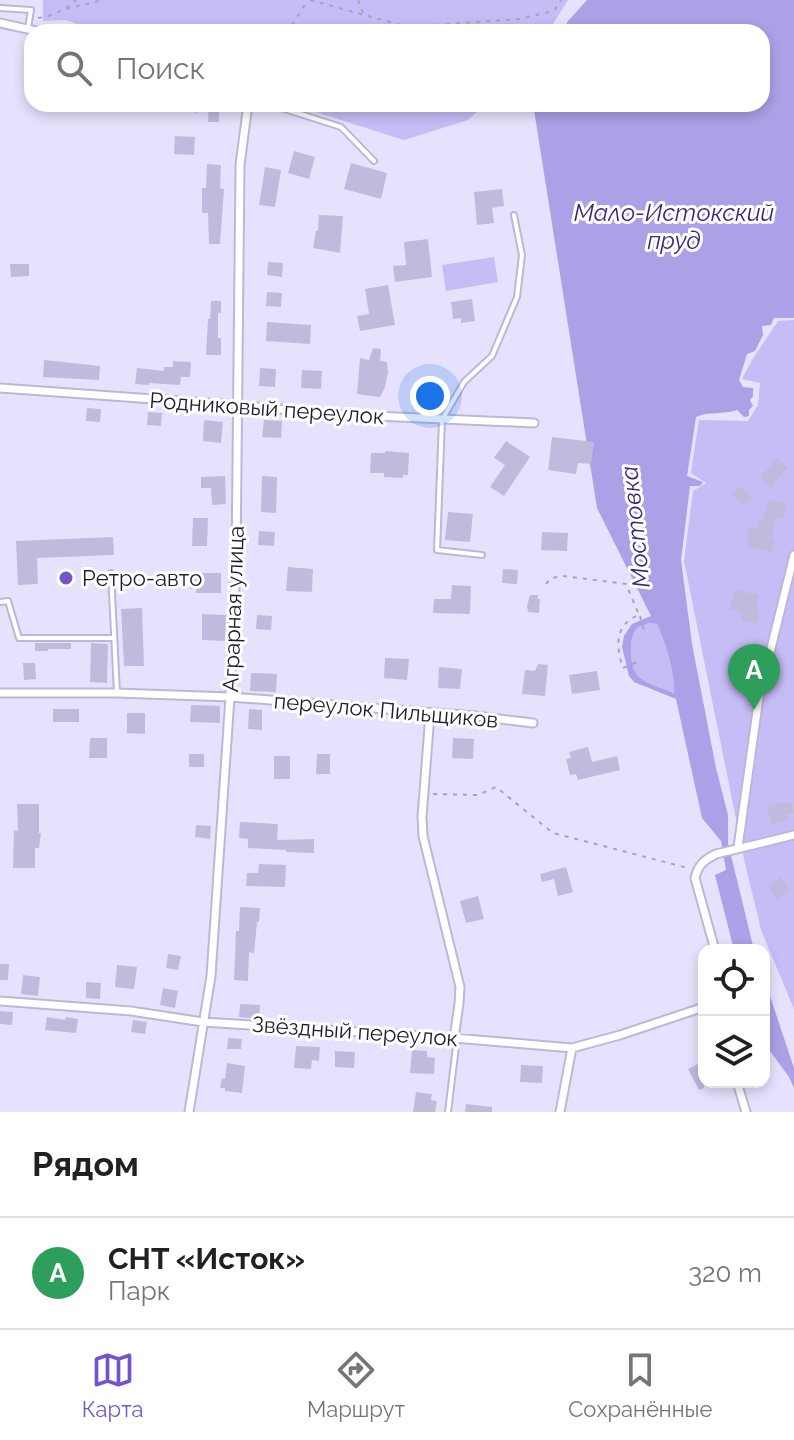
<!DOCTYPE html>
<html lang="ru">
<head>
<meta charset="utf-8">
<style>
  :root { --surface:#fff; --page:#f6f6f6; --text:#202124; --muted:#757577; --line:#e0e0e0; --accent:#7453cc }
  body { margin:0; font-family:Raleway,sans-serif; background:var(--page); color:var(--text) }
  .controls { position:absolute; right:24px; bottom:24px; display:grid; overflow:hidden; border-radius:16px; box-shadow:0 4px 12px #0003 }
  .controls button { width:72px; height:72px; display:grid; place-items:center; padding:0; border:0; border-bottom:2px solid var(--line); background:var(--surface); color:var(--text); font:40px sans-serif }
  .you { position:absolute; left:430px; top:396px; width:28px; height:28px; margin:-20px; border:6px solid #fff; border-radius:50%; background:#1a73e8; box-shadow:0 0 0 12px #1a73e833 }
  .badge { display:grid; place-items:center; width:52px; height:52px; border-radius:50%; background:var(--accent); color:#fff; font-size:26px; font-weight:700 }
  .pin { position:absolute; translate:-50% -66px; filter:drop-shadow(0 2px 4px #0008) }
  .pin::after { content:''; position:absolute; top:42px; width:28px; height:24px; background:inherit; clip-path:polygon(0 0,100% 0,50% 100%) }
  .list { margin:0; padding:0; list-style:none }
  h2 { display:flex; justify-content:space-between; align-items:center; height:104px; margin:0; padding:0 32px; font-size:34px }
  h2 small { font-size:26px; font-weight:400; color:var(--muted) }
  .list li { display:grid; grid-template-columns:52px 1fr auto; gap:24px; align-items:center; box-sizing:border-box; height:112px; padding:0 32px; border-top:2px solid var(--line) }
  .list b { display:block; font-size:30px; white-space:nowrap }
  .list p { margin:0; font-size:26px; white-space:nowrap; color:var(--muted) }
  .list em { font-size:26px; font-style:normal; color:var(--muted) }
  .icon { flex:none; width:44px; height:44px; fill:none; stroke:currentColor; stroke-width:2; stroke-linecap:round; stroke-linejoin:round }
  .map { position:relative; flex:none; width:794px; height:1112px; overflow:hidden }
  .search { position:absolute; background:var(--surface); box-shadow:0 4px 12px #0003; left:24px; right:24px; top:24px; height:88px; display:flex; align-items:center; gap:20px; box-sizing:border-box; padding:0 28px; border-radius:24px; color:var(--muted); font-size:30px }
  .sheet { height:216px; background:var(--surface) }
  nav { display:flex; justify-content:space-around; align-items:center; box-sizing:border-box; height:112px; border-top:2px solid var(--line); background:var(--surface); font-size:22px; color:var(--muted) }
  nav a { display:grid; justify-items:center; gap:4px }
  nav .on { color:var(--accent) }
  .map>svg:first-child { display:block }
  .green { fill:#c6bdf6 }
  .water { fill:#aca0e6; fill-rule:evenodd }
  .building { fill:#c0bbdd }
  .lines { fill:none; stroke-linecap:round; stroke-linejoin:round }
  .lane-casing { stroke:#bcb7da; stroke-width:8 }
  .street-casing { stroke:#bcb7da; stroke-width:11 }
  .path { stroke:#a7a3ba; stroke-width:2; stroke-dasharray:4 6; stroke-linecap:butt }
  .lane { stroke:#fff; stroke-width:4 }
  .street { stroke:#fff; stroke-width:7 }
  .poi-dot { fill:#7453cc; stroke:#fff; stroke-width:3 }
  .labels { text-anchor:middle; dominant-baseline:central; stroke-width:6; stroke-linejoin:round; paint-order:stroke }
  .street-label { font-size:22px; fill:#201d2a; stroke:#fff }
  .poi-label { font-size:22px; fill:#201d2a; stroke:#fff; text-anchor:start }
  .water-label { font-size:24px; font-style:italic; fill:#3e2677; stroke:#fff }
</style>
</head>
<body>
<div class="map">
<svg width="794" height="1112" viewBox="0 0 794 1112">
  <rect width="100%" height="100%" fill="#e6e2fe"/>
  <path class="green" d="M43,0H568L548,32H98L66,20L43,21Z
    M290,104H486L468,120L404,140Z
    M494,257L498,282L446,291L442,265Z
    M794,320V1009L761,930L744,859L684,561L693,491L706,483L691,473L699,420L748,421L758,405L760,383L742,379L752,360L778,321Z
    M649,623L657,624C666,645 675,670 675,693C664,689 648,685 639,678C629,670 628,637 637,628C638,627 647,624 649,623Z"/>
  <path class="water" d="M587,0H794V318H774L771,325L762,326L763,335L755,351L747,354L739,380L743,387L753,388V396L750,400L753,406L749,410V416L744,417L737,410C724,415 708,411 696,417L687,476L703,482L700,486H690L681,560L692,644L716,768L728,815V843L754,950H734L715,875L726,870L721,841L702,818L676,699L634,682L629,676L622,647L624,636L632,624L651,616L597,508L534,110L535,104H762V32H562L568,21ZM649,623L657,624C665,642 676,674 674,693C663,688 647,685 639,677C629,669 628,637 637,628C638,627 647,624 649,623Z
    M764,978L794,1068V1088L789,1077L764,1043Z"/>
  <path class="building" d="M174,104H199L196,113L173,106Z
    M209,104H219V122H208Z
    M175,136L195,137L194,155L174,154Z
    M294,151L315,157L309,179L288,173Z
    M351,163L387,173L381,199L344,189Z
    M207,164L221,165L220,188L224,189L220,244H209L208,213H202V188H206Z
    M265,167L281,170L275,207L259,205Z
    M502,189L504,206L492,208L494,223L477,225L474,192Z
    M319,215L343,216L340,253L313,248L316,231H318Z
    M428,239L432,277L395,282L393,266L406,265L404,242Z
    M268,262L283,263L282,277L267,275Z
    M10,264H29V276L11,277Z
    M388,285L395,325L360,331L357,316L369,314L365,289Z
    M267,292L282,293L281,307L266,306Z
    M472,299L475,321L461,323V318L453,319L451,302Z
    M211,301H221V313H218V338H221V355H206L208,319H210Z
    M267,322L311,325L310,344L266,341Z
    M373,348L381,349L380,361L387,362L388,372L385,387L380,397L357,394L360,358L369,360Z
    M44,360L100,366L99,380L43,377Z
    M173,361L191,362L190,377H181L180,385L149,383V385L135,384L137,368L164,371V367H173Z
    M260,368L276,369L275,387L259,386Z
    M302,370L322,371L321,389L301,388Z
    M87,408L101,409L100,422L86,421Z
    M148,412L162,413L161,426L147,425Z
    M204,420L223,422L221,443L203,441Z
    M264,420L282,421L281,438L262,437Z
    M552,437L594,442L591,464L578,463L576,474L548,470Z
    M506,441L530,457L504,496L490,487L505,465L494,458Z
    M385,451L409,453L408,475H403V478L384,477V473H370L371,453H385Z
    M777,458L788,468L771,487L760,477Z
    M225,476L226,504L212,505L211,488H201V477Z
    M262,476L277,477L276,513L261,512Z
    M741,486L752,498L743,506L731,494Z
    M769,499L787,504L783,518L777,517L771,538L775,540L771,553L746,546L749,536L747,533L748,528H757L759,521L762,522Z
    M448,512L473,514L470,542L445,540Z
    M193,518H208L207,546H192Z
    M259,531L275,532L274,546L258,545Z
    M542,532L568,533L567,551L541,550Z
    M113,537L114,555L37,558L38,584L18,585L16,541Z
    M288,567L313,569L312,592L286,591Z
    M503,569L518,570L517,584L502,583Z
    M188,573H221V593H196V589H190Z
    M452,585L471,586L470,614L433,613L434,599H451Z
    M735,589L759,596L756,609L760,610L756,624L741,620L743,613L729,610Z
    M530,595H538L537,599H540L539,613L528,612L527,606Z
    M142,608L144,666H124L121,609Z
    M202,614L226,615L225,641L202,640Z
    M257,615L272,616L271,630L256,629Z
    M35,643H71V649H48V651H35Z
    M91,643L108,644L107,683L90,682Z
    M385,658L409,659L407,680L384,678Z
    M23,663H35L36,679L24,680Z
    M538,664L548,665L545,696L522,694L525,670L535,671Z
    M439,667L462,669L460,689L438,688Z
    M597,671L600,690L572,694L569,675Z
    M251,673L277,674L276,692L250,691Z
    M191,705L220,706V723L190,722Z
    M53,709H79V722H53Z
    M249,709L262,710V730L248,729Z
    M127,713H145V734L127,733Z
    M90,738H107V758H89Z
    M453,738L474,739L473,759L452,758Z
    M588,747L592,762L617,756L620,770L578,780L576,774L570,775L566,759L571,758L569,752Z
    M189,754H204V767H189Z
    M317,754H330V774H316Z
    M274,756H290V779H274Z
    M782,802L783,804L791,802L794,813L787,815L788,821L772,825L767,806Z
    M17,804H39V833H41L39,848H35V868H13L14,830L18,831Z
    M240,822L278,824L277,840L314,839V853L286,852V850L248,848V839L239,838Z
    M196,825L211,826L210,839L195,837Z
    M259,864L286,865L285,887L246,886L247,873H258Z
    M566,867L573,892L558,896L554,879L542,882L540,874Z
    M781,877L790,891L777,900L768,886Z
    M478,896L484,919L466,923L460,901Z
    M240,907L260,908L259,922H257L254,953L249,952L248,981L234,980L236,931H239Z
    M168,954L181,956L178,970L166,968Z
    M0,964H9L8,980H0Z
    M117,965L137,967L134,989L115,987Z
    M23,975L40,977L38,996L21,994Z
    M86,982L101,983L100,999L86,998Z
    M163,988L178,991L175,1008L160,1005Z
    M240,1004L260,1005L259,1019L239,1017Z
    M0,1011L13,1012L12,1025L0,1024Z
    M47,1017L65,1020L66,1017L78,1019L76,1033L45,1030Z
    M133,1020L147,1022L145,1034L131,1032Z
    M228,1038L242,1039L241,1049H227Z
    M296,1046L320,1047L319,1061L312,1060L311,1069L294,1068Z
    M412,1050L427,1051V1057L435,1058L434,1074L410,1073Z
    M335,1051L355,1052L354,1068L335,1067Z
    M704,1061V1088L699,1090L688,1069Z
    M227,1063L245,1066L242,1093L225,1091V1088H220L222,1078L225,1079Z
    M521,1065L543,1066L542,1083L520,1082Z
    M416,1092L432,1094L431,1100L437,1101L435,1112H413Z
    M466,1104L492,1107V1112H465Z"/>
  <g class="lines">
    <g class="lane-casing">
      <path id="lane" d="M0,8L31,10L28,28
        M269,104L341,127L374,161
        M482,555L437,550L442,420L464,382L492,356L517,297L522,255L514,215
        M111,573L117,693
        M0,602L8,601L19,638H114
        M448,1112L457,1038"/>
    </g>
    <g class="street-casing">
      <path id="street" d="M0,23L41,32
        M0,388L237,405L330,414L534,423
        M0,693H117L230,697L476,716L533,723
        M430,714L422,817L423,836L460,987L459,1004L454,1038
        M738,847L759,697L794,555
        M715,950L695,878C698,865 704,860 716,854L794,835
        M0,1001L131,1011L203,1022L454,1038L572,1048L620,1035L704,1007
        M737,1082L746,1112
        M189,1112L211,976L230,697L236,564L240,165L248,104
        M560,1112L572,1048"/>
    </g>
    <path class="path" d="M310,0L408,27L519,19L554,11L561,0
      M358,0L363,13
      M66,9L102,0
      M38,18C54,16 64,10 76,0
      M285,32L290,28L308,0
      M546,584L551,578L563,576L626,584L639,615C614,624 616,647 623,668L637,662
      M640,616L644,630
      M433,794L478,795L496,787L553,833L688,868"/>
    <use href="#lane" class="lane"/>
    <use href="#street" class="street"/>
  </g>
  <circle class="poi-dot" cx="66" cy="578" r="8"/>
  <g class="labels">
    <g class="street-label">
      <text transform="translate(267 408) rotate(4)">Родниковый переулок</text>
      <text transform="translate(233 609) rotate(-88)">Аграрная улица</text>
      <text transform="translate(386 710) rotate(5)">переулок Пильщиков</text>
      <text transform="translate(355 1031) rotate(4)">Звёздный переулок</text>
    </g>
    <g class="poi-label">
      <text x="82" y="578">Ретро-авто</text>
    </g>
    <g class="water-label">
      <text x="674" y="212">Мало-Истокский<tspan x="674" dy="28">пруд</tspan></text>
      <text transform="translate(635 527) rotate(-96)">Мостовка</text>
    </g>
  </g>
</svg>
<div class="controls">
<button><svg class="icon" aria-label="locate" viewBox="0 0 24 24"><circle cx="12" cy="12" r="6"/><path d="M12 2v4M12 18v4M2 12h4M18 12h4"/></svg></button>
<button><svg class="icon" aria-label="layers" viewBox="0 0 24 24"><path d="M12 4l9 5-9 5-9-5zM3 14l9 5 9-5"/></svg></button>
</div>
<div class="you"></div>
<div class="pin badge" style="left:754px;top:710px;background:#2e9e5b">A</div>
<div class="search"><svg class="icon" aria-label="search" viewBox="0 0 24 24"><circle cx="10" cy="10" r="6"/><path d="M15 15l6 6"/></svg>Поиск</div>
</div>
<section class="sheet">
<h2>Рядом<small></small></h2>
<ul class="list">
<li><span class="badge" style="background:#2e9e5b">A</span><div><b>СНТ «Исток»</b><p>Парк</p></div><em>320 m</em></li>
</ul>
</section>
<nav>
<a class="on"><svg class="icon" aria-label="map" viewBox="0 0 24 24"><path d="M3 6l6-2 6 2 6-2v14l-6 2-6-2-6 2zM9 4v14M15 6v14"/></svg>Карта</a>
<a><svg class="icon" aria-label="directions" viewBox="0 0 24 24"><path d="M12 3l9 9-9 9-9-9zM9 14v-3h6M13 9l2 2-2 2"/></svg>Маршрут</a>
<a><svg class="icon" aria-label="saved" viewBox="0 0 24 24"><path d="M7 4h10v16l-5-4-5 4z"/></svg>Сохранённые</a>
</nav>
</body>
</html>
